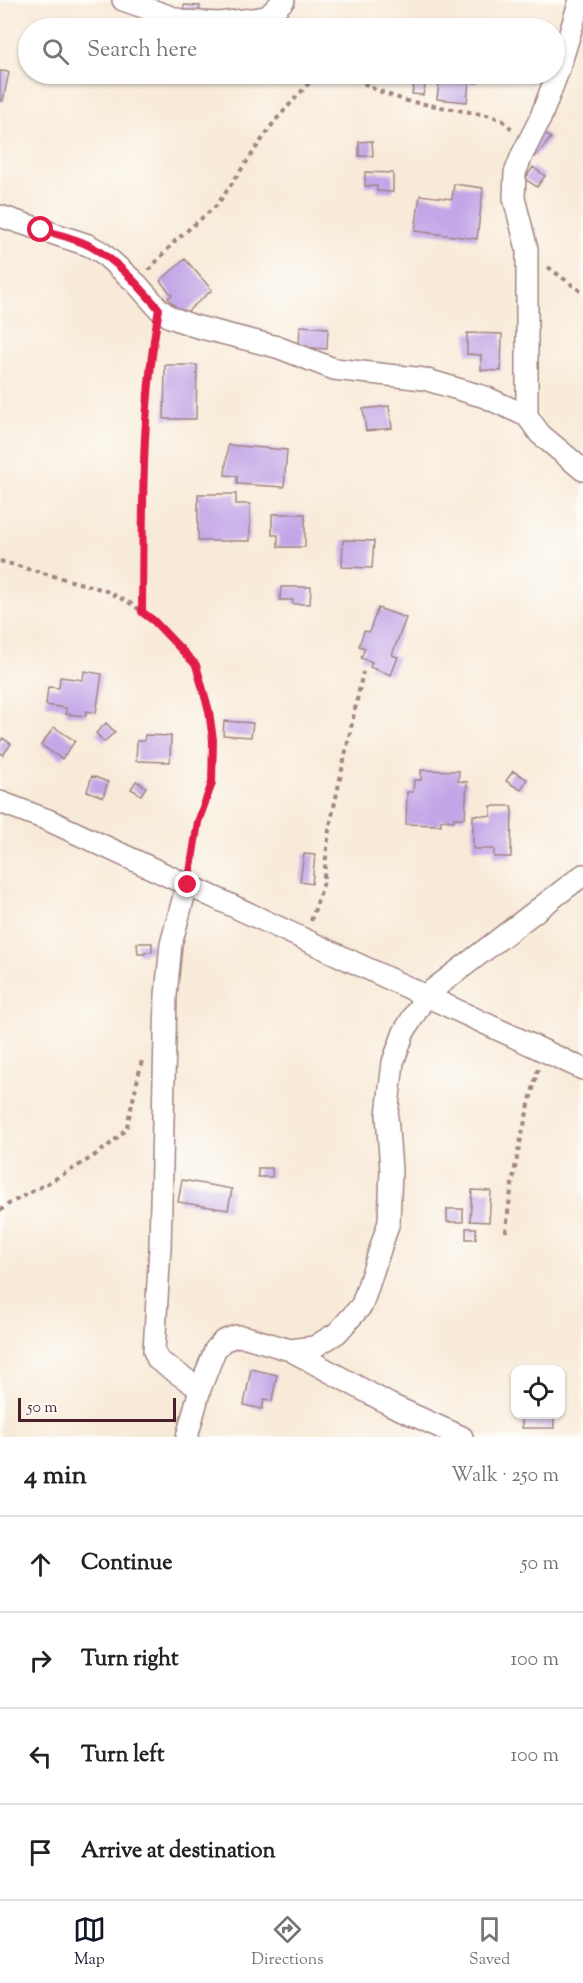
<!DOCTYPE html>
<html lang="en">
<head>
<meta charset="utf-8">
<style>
  :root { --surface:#fff; --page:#f6f6f6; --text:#222; --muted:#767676; --line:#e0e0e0; --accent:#111827 }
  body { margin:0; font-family:"Sorts Mill Goudy",serif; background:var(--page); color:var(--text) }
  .controls { position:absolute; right:18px; bottom:18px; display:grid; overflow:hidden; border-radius:12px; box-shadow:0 2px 4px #0004 }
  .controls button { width:54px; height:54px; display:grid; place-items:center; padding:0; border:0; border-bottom:2px solid var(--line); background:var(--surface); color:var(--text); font:30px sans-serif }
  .scale { position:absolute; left:18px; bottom:15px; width:158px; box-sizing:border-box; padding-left:6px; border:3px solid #4a1f2b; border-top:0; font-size:16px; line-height:21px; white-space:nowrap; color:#4a1f2b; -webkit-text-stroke:4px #fdfcf7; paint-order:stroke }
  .stop { position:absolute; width:18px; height:18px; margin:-14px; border:4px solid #e11d48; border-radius:50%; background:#fff }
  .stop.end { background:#e11d48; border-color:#fff; box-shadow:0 2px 6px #0008 }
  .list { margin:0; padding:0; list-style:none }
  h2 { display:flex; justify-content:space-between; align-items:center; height:78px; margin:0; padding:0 24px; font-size:26px }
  h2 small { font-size:20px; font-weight:400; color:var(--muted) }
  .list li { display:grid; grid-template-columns:39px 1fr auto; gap:18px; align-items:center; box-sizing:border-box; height:96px; padding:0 24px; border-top:2px solid var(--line) }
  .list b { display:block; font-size:22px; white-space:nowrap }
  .list em { font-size:20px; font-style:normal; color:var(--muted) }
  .icon { flex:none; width:33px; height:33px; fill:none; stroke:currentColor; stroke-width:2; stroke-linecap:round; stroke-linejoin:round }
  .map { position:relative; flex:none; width:583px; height:1437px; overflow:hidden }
  .search { position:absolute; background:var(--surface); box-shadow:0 2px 4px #0004; left:18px; right:18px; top:18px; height:66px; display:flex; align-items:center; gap:15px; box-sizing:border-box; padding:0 21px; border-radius:33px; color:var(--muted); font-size:22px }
  .sheet { height:462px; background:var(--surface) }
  nav { display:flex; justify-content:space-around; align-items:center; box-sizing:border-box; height:84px; border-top:2px solid var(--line); background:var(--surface); font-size:16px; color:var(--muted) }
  nav a { display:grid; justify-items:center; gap:3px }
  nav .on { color:var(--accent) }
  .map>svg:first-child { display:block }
  .building { fill:#c2a6e7 }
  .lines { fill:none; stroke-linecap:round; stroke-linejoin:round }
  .minor-casing { stroke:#a18482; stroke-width:24 }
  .path { stroke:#a18482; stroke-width:4; stroke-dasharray:4.5 4.5; stroke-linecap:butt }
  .minor { stroke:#fff; stroke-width:21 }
  .route { stroke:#e11d48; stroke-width:8 }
</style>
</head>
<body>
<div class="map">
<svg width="583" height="1437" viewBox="0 0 583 1437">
  <rect width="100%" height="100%" fill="#fdfcf7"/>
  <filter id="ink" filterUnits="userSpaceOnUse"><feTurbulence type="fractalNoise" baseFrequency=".0167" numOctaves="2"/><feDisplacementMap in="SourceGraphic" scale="12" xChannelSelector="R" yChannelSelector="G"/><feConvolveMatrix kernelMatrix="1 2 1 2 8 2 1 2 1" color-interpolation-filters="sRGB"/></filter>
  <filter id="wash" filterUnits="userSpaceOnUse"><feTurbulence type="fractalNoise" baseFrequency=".008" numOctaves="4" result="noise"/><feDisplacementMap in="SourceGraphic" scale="24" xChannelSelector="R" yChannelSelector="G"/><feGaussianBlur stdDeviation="1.35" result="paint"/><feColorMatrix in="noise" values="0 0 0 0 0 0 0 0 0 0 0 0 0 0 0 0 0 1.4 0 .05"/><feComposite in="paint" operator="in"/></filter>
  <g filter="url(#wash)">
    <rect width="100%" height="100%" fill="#f8ead8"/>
    <g id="blocks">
      <path class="building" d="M184,5L200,6L199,13L183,11Z
        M316,17L342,25L340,28H312Z
        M0,71L9,72L3,101H0Z
        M368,74H392L390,81L367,77Z
        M416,74H428L423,95L412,94Z
        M440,74H478L477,83L469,82L467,102L437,99Z
        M542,131L551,138L535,157L526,150Z
        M372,141L373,156H359V142Z
        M533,167L545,176L537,187L525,179Z
        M365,172L393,173V192L377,191V186H365Z
        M454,184L483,188L477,239L415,231L420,195L452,199Z
        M185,259L212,290L183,315L168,298L172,295L160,281Z
        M300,326L328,328L327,349L299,347Z
        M467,333L502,334L501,371L481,370V355L467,354Z
        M165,365H197L196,419H164Z
        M389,406L392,428L366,431L363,409Z
        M228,445L287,450L284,487L237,484V476L225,475Z
        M198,494H236V504H250V541H198Z
        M272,514H305V547H278V535H272Z
        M343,540L374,541L372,568L342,567Z
        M281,587H311L310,604H293V600H280Z
        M378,608L406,618L392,655L398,657L391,675L370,667L372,662L361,658L365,648L359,646L364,631L369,632Z
        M84,671L102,674L96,713L86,711V716L66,714V708L46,705L48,687L59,688L60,677L83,680Z
        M224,721L253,723L251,737L223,735Z
        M106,723L115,732L104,742L96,733Z
        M54,727L75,741L62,759L41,745Z
        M145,735L171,736L170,762L136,761L137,741H144Z
        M3,738L11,744L3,755L0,752V742Z
        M421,770L459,771L458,781L467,782L465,818H454V821L441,820V825L406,824L407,792H413L414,780H421Z
        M513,771L527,779L521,790L506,781Z
        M92,776L108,782L103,797L87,791Z
        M136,781L146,787L141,795L131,789Z
        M491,806H512L511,857H494V849H473V815L491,816Z
        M304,854L315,855L312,884L300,882Z
        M137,943H152V952H145V954H138Z
        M258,1168H272V1177H258Z
        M182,1180L232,1189L228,1210L178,1202Z
        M472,1190L491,1191L489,1222L470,1221Z
        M447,1209H463V1222H447Z
        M466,1228H476V1239H466Z
        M251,1369L277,1375L272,1401L264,1399L262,1409L244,1405Z
        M522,1414H554V1428H522Z"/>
    </g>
  </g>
  <g filter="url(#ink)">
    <use href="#blocks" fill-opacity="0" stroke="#a18482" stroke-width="1.5"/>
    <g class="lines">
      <g class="minor-casing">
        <path id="minor" d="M123,0L183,21L219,23L267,17L284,0
          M580,0L559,69L540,119L522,155L515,173L514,198L527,249V416L540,434L583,470
          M0,216L88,245L101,252L136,283L159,309L170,317L194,326L277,347L334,369L424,379L485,397L527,416
          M0,802L48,820L583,1069
          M187,885L171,944L166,995L160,1247L154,1351L158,1360L200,1389
          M290,1350L391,1405L462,1437
          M187,1437L200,1389L215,1350L223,1341L236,1336L246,1337L290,1350L314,1347L337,1333L362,1305L389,1222L391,1170L387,1115L393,1062L404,1032L426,995L583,875"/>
      </g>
      <path class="path" d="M348,74L376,90L407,101L492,116L502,120L512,129
        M548,267L583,293
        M149,270L174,242L217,205L274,122L317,74
        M0,561L104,590L130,603L154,620L196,665L209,711L212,740L213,765L212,783L198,822L190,863
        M142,612C143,519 138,422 155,330
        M311,921L323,885L329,830L363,672
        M0,1211L7,1205C35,1189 113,1152 127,1126L142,1060
        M506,1232C511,1176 524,1123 538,1069"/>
      <use href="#minor" class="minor"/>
    </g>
  </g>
  <g class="lines" filter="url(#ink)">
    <path class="route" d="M41,230C57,234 75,238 90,246C117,260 139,286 159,309C141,409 143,511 142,612L154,621L196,665L209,711L213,740L212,783L198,822L188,885"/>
  </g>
</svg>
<div class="controls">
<button><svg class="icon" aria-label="locate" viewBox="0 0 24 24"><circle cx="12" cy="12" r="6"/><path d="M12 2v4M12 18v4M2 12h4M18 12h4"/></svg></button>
</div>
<div class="scale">50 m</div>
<div class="stop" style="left:41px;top:230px"></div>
<div class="stop end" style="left:188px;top:885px"></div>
<div class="search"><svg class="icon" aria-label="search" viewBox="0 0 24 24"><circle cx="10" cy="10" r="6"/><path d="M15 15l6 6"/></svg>Search here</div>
</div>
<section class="sheet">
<h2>4 min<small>Walk · 250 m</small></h2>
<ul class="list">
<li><svg class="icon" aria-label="ahead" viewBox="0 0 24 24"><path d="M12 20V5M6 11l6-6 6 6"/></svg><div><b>Continue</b></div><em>50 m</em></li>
<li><svg class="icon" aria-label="right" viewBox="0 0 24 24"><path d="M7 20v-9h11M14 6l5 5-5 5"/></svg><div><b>Turn right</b></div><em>100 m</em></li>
<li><svg class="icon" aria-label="left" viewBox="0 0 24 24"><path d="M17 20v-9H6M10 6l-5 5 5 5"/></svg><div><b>Turn left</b></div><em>100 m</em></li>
<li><svg class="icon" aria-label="arrive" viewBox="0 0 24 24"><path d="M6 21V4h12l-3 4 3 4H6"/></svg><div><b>Arrive at destination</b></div></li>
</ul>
</section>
<nav>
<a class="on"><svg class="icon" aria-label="map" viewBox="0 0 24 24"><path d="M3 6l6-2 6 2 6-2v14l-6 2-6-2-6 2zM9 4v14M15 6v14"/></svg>Map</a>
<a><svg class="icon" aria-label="directions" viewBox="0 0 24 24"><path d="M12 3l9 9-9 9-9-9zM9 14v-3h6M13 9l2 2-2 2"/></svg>Directions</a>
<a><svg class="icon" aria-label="saved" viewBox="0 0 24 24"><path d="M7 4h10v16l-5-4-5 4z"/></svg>Saved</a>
</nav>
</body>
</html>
